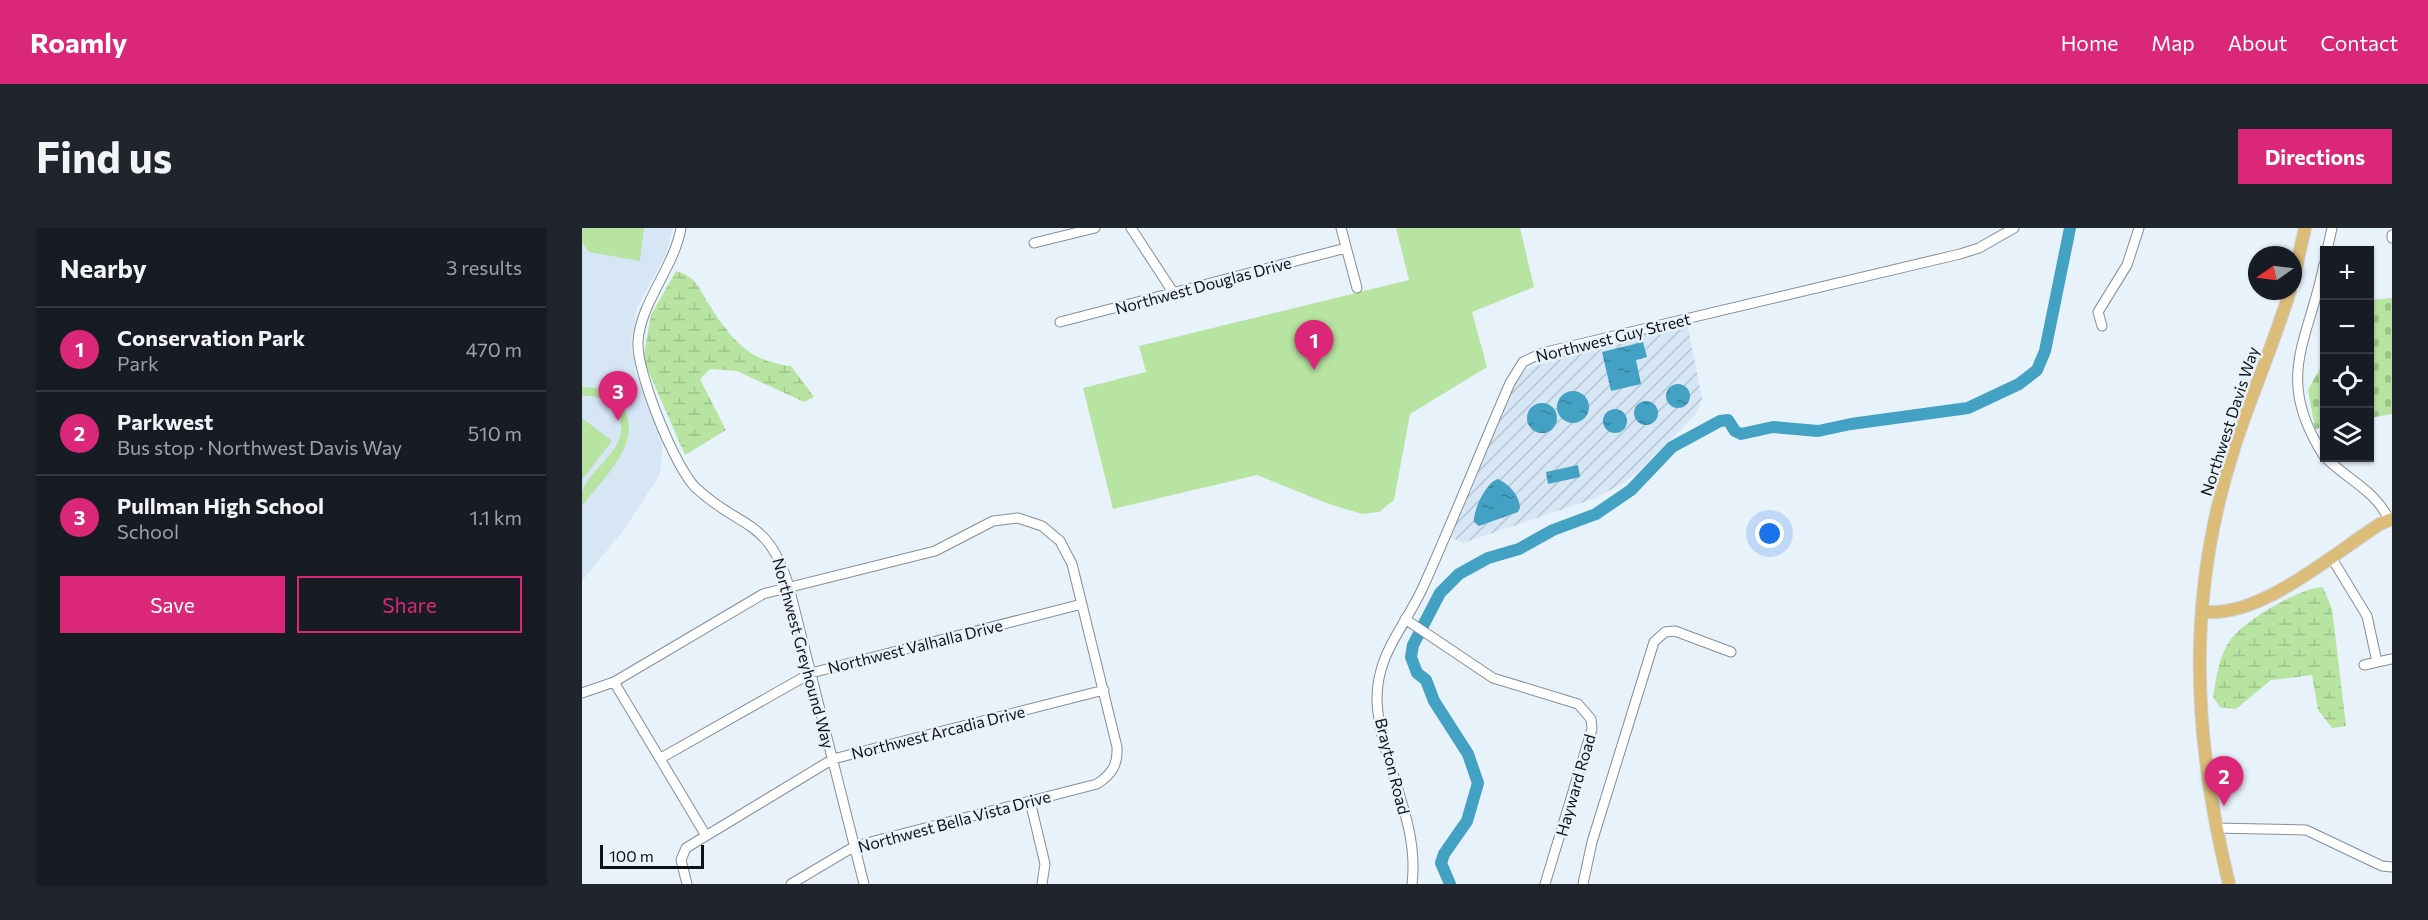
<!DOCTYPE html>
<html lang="en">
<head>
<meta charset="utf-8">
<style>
  :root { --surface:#171b24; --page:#20242c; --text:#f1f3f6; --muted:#9ea1a6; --line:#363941; --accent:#db2777 }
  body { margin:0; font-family:Commissioner,sans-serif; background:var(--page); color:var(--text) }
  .controls { position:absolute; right:18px; top:18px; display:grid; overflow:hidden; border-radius:0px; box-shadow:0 2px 4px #0004 }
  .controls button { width:54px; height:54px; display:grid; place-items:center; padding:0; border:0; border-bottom:2px solid var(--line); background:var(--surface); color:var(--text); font:30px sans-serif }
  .compass { position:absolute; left:1666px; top:18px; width:54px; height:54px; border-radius:50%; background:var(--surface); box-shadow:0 2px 4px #0004; rotate:256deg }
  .scale { position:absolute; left:18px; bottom:15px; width:104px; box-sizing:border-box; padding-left:6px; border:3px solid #0e1215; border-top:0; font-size:16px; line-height:21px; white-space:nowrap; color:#0e1215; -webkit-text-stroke:4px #e8f2fb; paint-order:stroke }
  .you { position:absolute; left:1188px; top:306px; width:21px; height:21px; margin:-15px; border:4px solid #fff; border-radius:50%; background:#1a73e8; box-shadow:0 0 0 9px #1a73e833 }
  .badge { display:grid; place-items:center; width:39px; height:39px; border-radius:50%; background:var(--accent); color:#fff; font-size:20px; font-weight:700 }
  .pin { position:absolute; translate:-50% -50px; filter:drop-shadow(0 2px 3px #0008) }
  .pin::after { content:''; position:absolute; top:32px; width:21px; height:18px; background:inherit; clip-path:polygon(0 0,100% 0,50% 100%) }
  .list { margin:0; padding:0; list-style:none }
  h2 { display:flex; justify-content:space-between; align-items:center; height:78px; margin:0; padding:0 24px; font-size:26px }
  h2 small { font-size:20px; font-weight:400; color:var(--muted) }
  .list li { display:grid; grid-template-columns:39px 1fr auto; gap:18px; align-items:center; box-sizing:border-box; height:84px; padding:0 24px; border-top:2px solid var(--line) }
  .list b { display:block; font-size:22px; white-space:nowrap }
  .list p { margin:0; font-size:20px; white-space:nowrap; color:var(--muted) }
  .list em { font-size:20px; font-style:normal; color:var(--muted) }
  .actions { display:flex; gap:12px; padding:18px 24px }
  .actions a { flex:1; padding:14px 0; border:2px solid var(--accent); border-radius:0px; text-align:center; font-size:21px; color:var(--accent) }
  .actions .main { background:var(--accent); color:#fff }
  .icon { flex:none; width:33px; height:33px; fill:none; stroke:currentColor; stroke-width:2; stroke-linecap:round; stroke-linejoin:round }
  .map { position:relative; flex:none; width:1810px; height:656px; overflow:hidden; border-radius:0px }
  header { display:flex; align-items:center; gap:36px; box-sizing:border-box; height:84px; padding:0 30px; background:var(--accent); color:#fff }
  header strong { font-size:28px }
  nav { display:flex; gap:33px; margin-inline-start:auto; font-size:21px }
  .intro { display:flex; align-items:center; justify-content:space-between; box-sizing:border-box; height:144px; padding:0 36px }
  h1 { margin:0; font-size:42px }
  .button { padding:15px 27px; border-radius:0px; background:var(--accent); color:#fff; font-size:21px; font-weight:700 }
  main { display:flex; gap:36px; padding:0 36px }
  aside { flex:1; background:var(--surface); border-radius:0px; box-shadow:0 2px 4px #0004 }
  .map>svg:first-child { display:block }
  .built { fill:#d6e6f4 }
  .industrial { fill:url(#industrial-furrows) }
  .wetland { fill:url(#wetland-marsh) }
  .cemetery { fill:url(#cemetery-stones) }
  .green { fill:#b7e4a1 }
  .water { fill:url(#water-ripples) }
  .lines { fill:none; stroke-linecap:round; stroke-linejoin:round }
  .river { stroke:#43a1c4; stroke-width:12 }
  .minor-casing { stroke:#858e96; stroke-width:11 }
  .major-casing { stroke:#cfd0d0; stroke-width:14 }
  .minor { stroke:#fff; stroke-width:9 }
  .major { stroke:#dbbc78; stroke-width:12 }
  .labels { text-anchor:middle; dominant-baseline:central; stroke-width:5; stroke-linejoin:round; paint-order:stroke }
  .street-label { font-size:16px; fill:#0e1215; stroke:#e8f2fb }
</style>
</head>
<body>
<header>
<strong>Roamly</strong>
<nav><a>Home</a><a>Map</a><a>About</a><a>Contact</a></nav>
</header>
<div class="intro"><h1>Find us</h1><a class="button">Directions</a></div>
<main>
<aside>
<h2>Nearby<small>3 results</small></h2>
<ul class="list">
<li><span class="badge">1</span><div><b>Conservation Park</b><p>Park</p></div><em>470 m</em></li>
<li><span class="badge">2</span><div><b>Parkwest</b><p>Bus stop · Northwest Davis Way</p></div><em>510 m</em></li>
<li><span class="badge">3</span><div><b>Pullman High School</b><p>School</p></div><em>1.1 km</em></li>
</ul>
<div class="actions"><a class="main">Save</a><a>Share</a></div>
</aside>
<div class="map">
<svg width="1810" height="656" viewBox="0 0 1810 656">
  <defs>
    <pattern id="industrial-furrows" width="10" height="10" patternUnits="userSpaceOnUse" patternTransform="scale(1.5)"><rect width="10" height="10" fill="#d6e6f4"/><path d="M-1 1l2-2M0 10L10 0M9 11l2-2" fill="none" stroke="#b6c4d0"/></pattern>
    <pattern id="wetland-marsh" width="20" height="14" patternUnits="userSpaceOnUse" patternTransform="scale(1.5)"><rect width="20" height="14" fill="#b7e4a1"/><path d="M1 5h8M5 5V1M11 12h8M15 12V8" fill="none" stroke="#9cc38a"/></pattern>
    <pattern id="cemetery-stones" width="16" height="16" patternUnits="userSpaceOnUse" patternTransform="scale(1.5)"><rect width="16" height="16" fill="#b7e4a1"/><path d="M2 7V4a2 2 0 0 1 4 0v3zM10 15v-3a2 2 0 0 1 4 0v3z" fill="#9cc38a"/></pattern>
    <pattern id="water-ripples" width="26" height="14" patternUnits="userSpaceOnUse" patternTransform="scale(1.5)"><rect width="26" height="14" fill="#43a1c4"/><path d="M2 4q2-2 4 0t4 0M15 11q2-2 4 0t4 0" fill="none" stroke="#36829e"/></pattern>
  </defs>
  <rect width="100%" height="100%" fill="#e8f2fb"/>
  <path class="built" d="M0,0H91L84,26L55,80L49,116L54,148L81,212L78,246L43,300L0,353Z"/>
  <path class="industrial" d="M1105,95L1120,170L1114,186L1059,241L1042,255L1011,271L881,315L868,309L925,173L942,142L980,128Z"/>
  <path class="wetland" d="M94,43C114,49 116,58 126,75C148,109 166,134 209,138L232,169L222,174L155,143L128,141L118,151L144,202L103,227L61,131L69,87Z
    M1741,359L1750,381L1764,498L1750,500L1736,482L1730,447L1689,452L1654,481L1638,479L1631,469C1634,450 1637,427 1649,411C1665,391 1715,361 1741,359Z"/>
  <path class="cemetery" d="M1810,70V186L1788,190V72Z
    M1742,133V199L1733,201L1726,162Z"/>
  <path class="green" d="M0,0H62L58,33L7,24L0,15Z
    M814,0H938L952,59L890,84L905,139L828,186L812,272L797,284L780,286L747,276L675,247L531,281L501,160L564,144L557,118L827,52Z
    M0,159C14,159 28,163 37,174C67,210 21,250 0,278C0,274 0,267 0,264C8,237 60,215 30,179C22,170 11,167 0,168Z
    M0,190L30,213L0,252Z"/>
  <path class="water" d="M1061,114L1065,129L1054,132L1059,156L1029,163L1020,124Z
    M1084 168a12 12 0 1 1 24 0a12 12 0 1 1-24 0Z
    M975 179a16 16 0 1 1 32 0a16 16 0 1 1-32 0Z
    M1052 185a12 12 0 1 1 24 0a12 12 0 1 1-24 0Z
    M945 190a15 15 0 1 1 30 0a15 15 0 1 1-30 0Z
    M1021 193a12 12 0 1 1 24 0a12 12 0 1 1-24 0Z
    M996,237L998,249L966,256L964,244Z
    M916,251C927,256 938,268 938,280L936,284L897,298L892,294C891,283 904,254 916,251Z"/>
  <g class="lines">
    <path class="river" d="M868,656L859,635L862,626L885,593L896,555L886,526L852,473L844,452L835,445L829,429L831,417L858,365L877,346L906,330L937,321L971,302L1014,286L1049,262L1090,219L1138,193L1146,192L1153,203L1159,206L1191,199L1236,203L1269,196L1386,180L1437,156L1455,142L1463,123L1488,0"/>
    <g class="minor-casing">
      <path id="minor" d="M99,0C92,40 58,75 56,114C54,143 93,240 114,260C159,302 186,289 207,359L282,656
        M549,0L591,64
        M759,0L775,60
        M1810,7V10
        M452,15L513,0
        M1745,22L1750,0
        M1742,36C1727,113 1691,149 1742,228
        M478,94L764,20
        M1520,98L1516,84L1545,37L1557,0
        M1744,230C1765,251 1795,264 1807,292
        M1749,329L1785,388L1795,434
        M823,391L911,450L996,476L1009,491L1010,501L963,656
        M1782,437L1810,431
        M32,454L123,606
        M0,465L32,454L181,366L353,323L411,293L436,290L460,298L478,313L490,336L535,519C536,537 530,546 515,556L273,618L209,656
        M79,530L229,445L500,376
        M448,573L463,636L460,656
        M1633,600L1724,602L1800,638L1810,639
        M105,656L99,632L104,620L251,531L522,462
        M830,656C838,592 798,535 795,473C794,425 824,398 842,357C872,290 899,222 928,155L941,134L960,125L1378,26L1397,20L1432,0
        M1001,656L1010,614L1072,414L1083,404L1093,403L1149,424"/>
    </g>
    <g class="major-casing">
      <path id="major" d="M1711,53L1723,0
        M1620,383C1675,393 1752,325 1798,296L1810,291
        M1647,656C1610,505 1604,367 1653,217C1670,165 1692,115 1708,63"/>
    </g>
    <use href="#minor" class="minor"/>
    <use href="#major" class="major"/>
  </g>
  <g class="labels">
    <g class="street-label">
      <text transform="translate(621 57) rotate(-15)">Northwest Douglas Drive</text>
      <text transform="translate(1031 109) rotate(-14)">Northwest Guy Street</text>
      <text transform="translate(1647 193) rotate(-72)">Northwest Davis Way</text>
      <text transform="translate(333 418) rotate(-14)">Northwest Valhalla Drive</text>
      <text transform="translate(222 425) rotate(75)">Northwest Greyhound Way</text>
      <text transform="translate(356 504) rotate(-14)">Northwest Arcadia Drive</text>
      <text transform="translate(811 538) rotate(76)">Brayton Road</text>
      <text transform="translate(993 557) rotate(-74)">Hayward Road</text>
      <text transform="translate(372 593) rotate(-15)">Northwest Bella Vista Drive</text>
    </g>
  </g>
</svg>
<div class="controls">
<button>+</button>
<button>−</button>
<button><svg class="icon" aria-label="locate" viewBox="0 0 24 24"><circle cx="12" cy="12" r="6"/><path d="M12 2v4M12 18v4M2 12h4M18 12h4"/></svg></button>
<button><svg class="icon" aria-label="layers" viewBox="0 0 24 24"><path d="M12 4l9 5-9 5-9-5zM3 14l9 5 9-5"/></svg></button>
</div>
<svg class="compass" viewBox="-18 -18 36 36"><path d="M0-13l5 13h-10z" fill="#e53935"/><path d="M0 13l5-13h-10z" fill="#9ea1a6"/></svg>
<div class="scale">100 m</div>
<div class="you"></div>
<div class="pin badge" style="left:732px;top:142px">1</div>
<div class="pin badge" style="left:1642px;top:578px">2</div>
<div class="pin badge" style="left:36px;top:193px">3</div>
</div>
</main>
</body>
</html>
